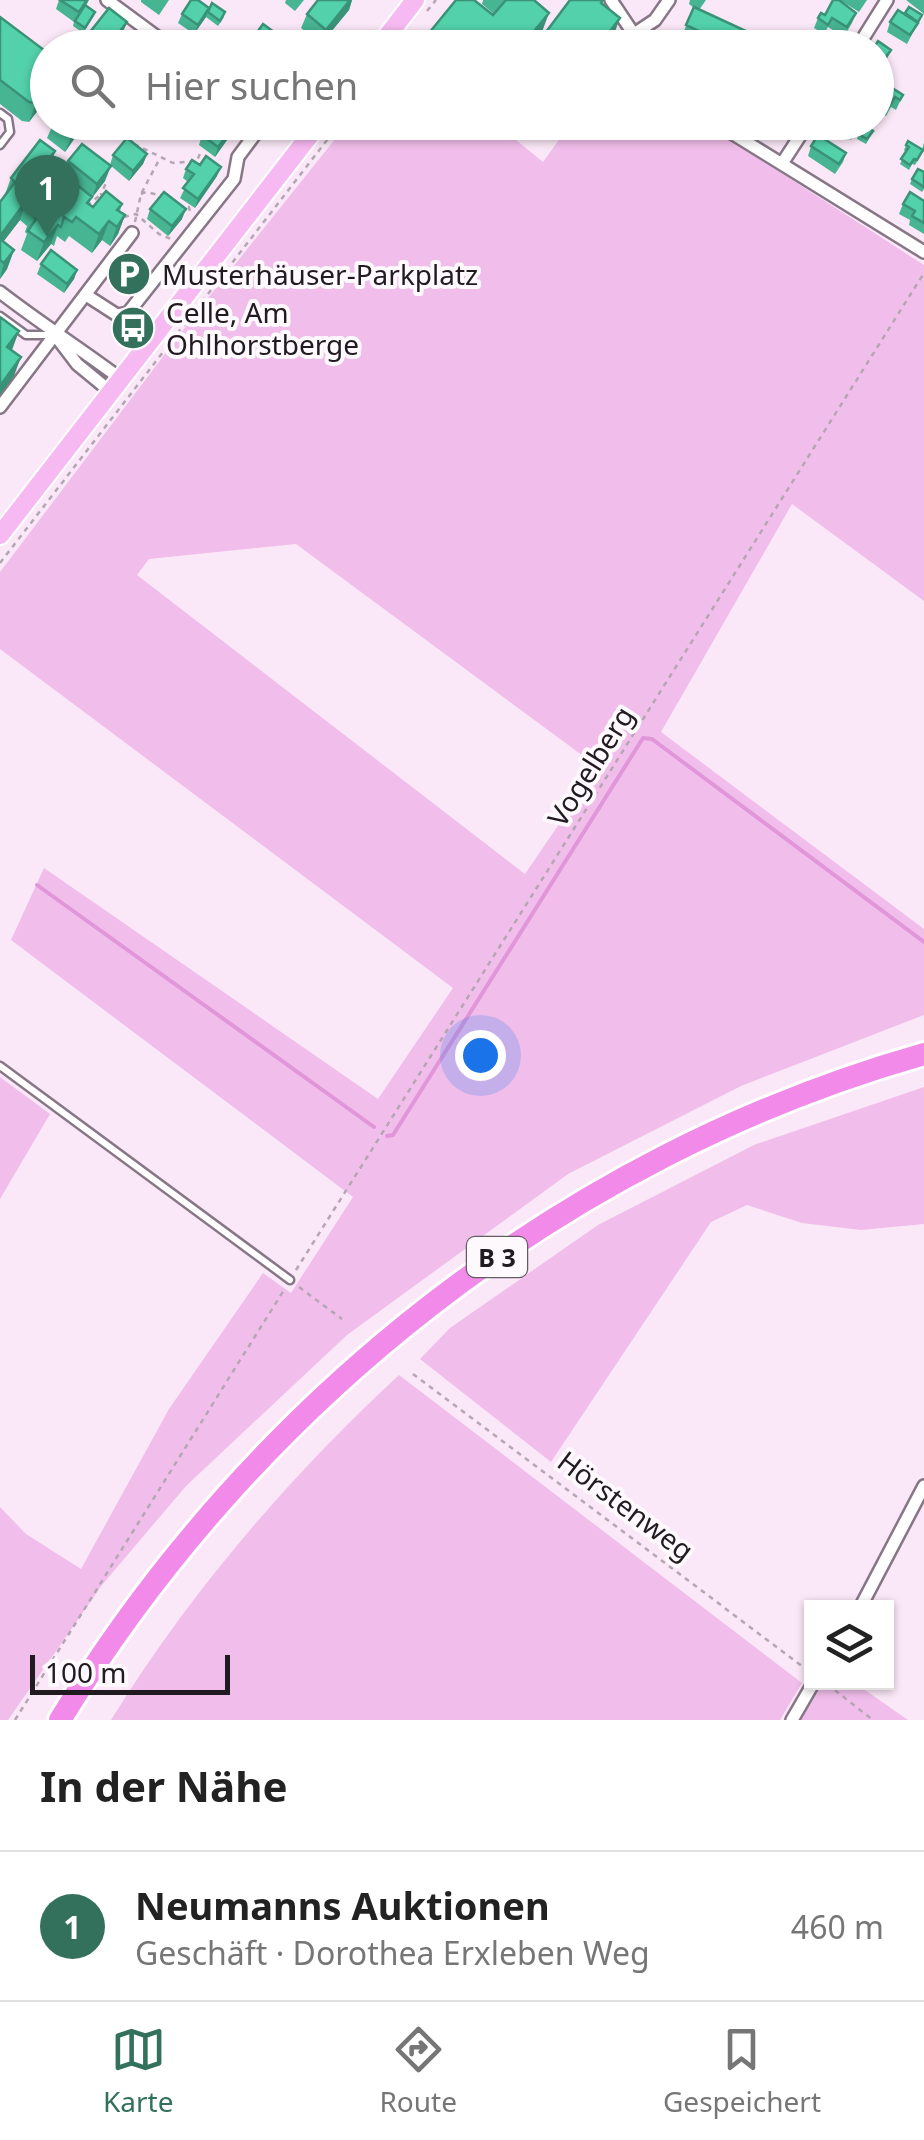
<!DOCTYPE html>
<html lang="de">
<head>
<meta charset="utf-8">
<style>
  :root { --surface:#fff; --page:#f6f6f6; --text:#222; --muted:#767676; --line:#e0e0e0; --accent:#33715d }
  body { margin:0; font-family:"Noto Sans",sans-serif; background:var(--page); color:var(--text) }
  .controls { position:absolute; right:30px; bottom:30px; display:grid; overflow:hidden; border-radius:0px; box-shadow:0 2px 8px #0004 }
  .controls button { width:90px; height:90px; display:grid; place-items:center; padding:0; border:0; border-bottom:2px solid var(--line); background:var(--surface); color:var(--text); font:50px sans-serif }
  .scale { position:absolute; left:30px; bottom:25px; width:200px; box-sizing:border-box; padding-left:10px; border:5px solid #211a20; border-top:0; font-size:28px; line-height:35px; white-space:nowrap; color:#211a20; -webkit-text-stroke:8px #fdf9fd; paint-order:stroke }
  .you { position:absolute; left:480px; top:1055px; width:35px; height:35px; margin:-25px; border:8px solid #fff; border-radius:50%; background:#1a73e8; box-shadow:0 0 0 15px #1a73e833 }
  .badge { display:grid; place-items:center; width:65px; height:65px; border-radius:50%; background:var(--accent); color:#fff; font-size:32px; font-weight:700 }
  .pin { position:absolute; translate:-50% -82px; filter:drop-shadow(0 2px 5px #0008) }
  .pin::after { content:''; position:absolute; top:52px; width:35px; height:30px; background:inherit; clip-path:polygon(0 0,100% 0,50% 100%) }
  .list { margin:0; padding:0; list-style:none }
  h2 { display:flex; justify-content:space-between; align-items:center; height:130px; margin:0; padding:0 40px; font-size:42px }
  h2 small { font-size:32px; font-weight:400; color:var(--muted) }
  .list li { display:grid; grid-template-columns:65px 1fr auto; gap:30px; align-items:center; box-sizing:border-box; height:150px; padding:0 40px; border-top:2px solid var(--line) }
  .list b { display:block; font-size:38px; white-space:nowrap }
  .list p { margin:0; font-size:32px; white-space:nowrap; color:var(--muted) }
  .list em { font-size:32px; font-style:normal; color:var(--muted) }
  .icon { flex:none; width:55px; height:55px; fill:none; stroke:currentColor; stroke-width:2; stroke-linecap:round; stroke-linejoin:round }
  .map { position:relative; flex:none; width:924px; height:1720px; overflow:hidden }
  .search { position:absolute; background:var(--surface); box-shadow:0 2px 8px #0004; left:30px; right:30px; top:30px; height:110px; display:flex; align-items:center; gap:25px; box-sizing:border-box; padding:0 35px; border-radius:55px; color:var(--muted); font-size:38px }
  .sheet { height:280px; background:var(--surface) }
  nav { display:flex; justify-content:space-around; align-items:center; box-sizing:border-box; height:140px; border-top:2px solid var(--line); background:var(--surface); font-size:28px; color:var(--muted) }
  nav a { display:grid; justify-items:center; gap:5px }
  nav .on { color:var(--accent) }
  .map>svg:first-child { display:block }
  .green { fill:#f1beeb; fill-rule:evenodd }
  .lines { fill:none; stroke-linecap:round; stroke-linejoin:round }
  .stream { stroke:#e196da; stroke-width:4 }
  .lane-casing { stroke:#877685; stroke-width:11 }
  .street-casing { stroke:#877685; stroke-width:16 }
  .primary-casing { stroke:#fff; stroke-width:22 }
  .highway-casing { stroke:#fff; stroke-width:28 }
  .path { stroke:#b5a6b3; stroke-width:2.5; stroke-dasharray:5 5; stroke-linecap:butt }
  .lane { stroke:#fff; stroke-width:6 }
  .street { stroke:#fff; stroke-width:11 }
  .primary { stroke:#f7b9f2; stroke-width:18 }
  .highway { stroke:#f18ae9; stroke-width:22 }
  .wall { fill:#47b492 }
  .shaded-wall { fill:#3a9277 }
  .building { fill:#53d1aa; stroke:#3a9277; stroke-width:2.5 }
  .labels { text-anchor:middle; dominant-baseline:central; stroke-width:8; stroke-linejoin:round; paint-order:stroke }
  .shield { fill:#fdf9fd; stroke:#635d62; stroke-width:2.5 }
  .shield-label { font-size:25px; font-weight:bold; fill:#211a20 }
  .poi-label { font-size:28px; fill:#211a20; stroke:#fdf9fd; text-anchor:start }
  .street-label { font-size:28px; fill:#211a20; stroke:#fdf9fd }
</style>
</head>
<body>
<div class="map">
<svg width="924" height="1720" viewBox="0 0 924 1720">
  <rect width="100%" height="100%" fill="#fae7f7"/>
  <path class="green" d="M348,123H495L543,162L571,123H704L924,265V601L792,504L661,732L924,929V1015L741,1086L568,1174L347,1335L186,1486L102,1585L8,1720H0V1507L26,1534L81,1569L169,1409L263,1273L291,1293L353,1197L11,940L44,868L378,1099L453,988L0,649V572L196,313ZM296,544L598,767L525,874L137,575L149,559Z
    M0,1077L50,1114L0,1199Z
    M924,1087V1224L861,1230L802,1223L747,1205L711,1222L551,1462L420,1359L450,1328L598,1225L754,1145Z
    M399,1375L802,1683L780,1720H111C191,1591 288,1478 399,1375Z
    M823,1683H855L908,1720H801Z"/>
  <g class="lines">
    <path class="stream" d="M37,885L374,1127
      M387,1136L393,1135L643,738L652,739L924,942"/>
    <g class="lane-casing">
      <path id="lane" d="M0,113L8,119L10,132L0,145
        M0,316L26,335H54
        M0,1066L290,1280"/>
    </g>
    <g class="street-casing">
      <path id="street" d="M107,0L172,48
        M611,0L643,48
        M634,34L655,20L669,0
        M857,48L887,0
        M237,122L252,138
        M714,122L924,252
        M783,162L809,122
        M0,292C40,323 81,349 121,379
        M86,295L117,315L128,313L234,179L238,157L264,122
        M58,339L77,364L111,392
        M0,407L132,233
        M860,1608L924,1486
        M792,1720L814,1682"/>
    </g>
    <g class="primary-casing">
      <path id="primary" d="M378,48L415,0
        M0,535L320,122"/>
    </g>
    <g class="highway-casing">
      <path id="highway" d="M60,1720C254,1402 564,1156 924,1054"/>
    </g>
    <path class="path" d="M427,11L436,0
      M134,144L173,163L197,161L201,151
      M141,194L146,192L163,196
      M104,197L101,194L106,183
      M87,206L100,195
      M178,206L189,207L190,212
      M124,217L136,214L159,234L171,239
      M135,222L141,194L159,160
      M0,563L341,122
      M296,1270L924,273
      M299,1287L342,1319
      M413,1374L810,1672
      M827,1684L873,1720
      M15,1720L284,1290"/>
    <use href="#lane" class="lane"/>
    <use href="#street" class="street"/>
    <use href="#primary" class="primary"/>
    <use href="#highway" class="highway"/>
  </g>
  <path class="wall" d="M59,0H89L86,6L93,17L83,33L73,26L74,22L56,9Z
    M141,0H169L159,15L141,2Z
    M191,0L224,17L218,26L206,17L194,34L178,23L182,14Z
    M286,0H304L295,11L285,3Z
    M318,0H352L349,10L321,44L301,28L307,14Z
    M483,0H536L535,1L542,32L529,48H424L429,33L493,15L494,14L482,4Z
    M690,0H706L699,10L755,48H710L682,35L694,8L689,4Z
    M840,0H867L859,12Z
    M906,0H924V14Z
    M856,13L852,23L844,37L828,27L824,34L814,28L818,18L825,15Z
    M905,15H922L907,44L887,32L890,22Z
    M0,17L48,53V98L29,122L22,121L0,104Z
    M123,32L111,48L83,47L86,37Z
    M876,48L891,50L887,59L880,71L876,69Z
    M876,87L884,93L903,95L896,110L891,107L886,116L876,110Z
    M54,122H86L65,152L47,138Z
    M763,122H786L778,134L763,124Z
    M829,122H858L859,123L851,140L828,126Z
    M859,134L871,135L866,144L857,139Z
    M202,135L227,140L215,157L199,145Z
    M908,141L922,149L924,143V152L923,151L915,165L912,164L909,170L900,164L906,152L904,150Z
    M811,146L846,153L843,162L835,174L808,156Z
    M55,151L48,170L31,193L60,203L56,207L58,208L75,185L63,176L68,161L105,181L91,198L89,204L93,207L122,204L120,211L125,215L118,234L110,246L102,240L92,253L69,236L65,242L57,236L54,246L51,244L37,261L21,250L27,234L25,232L27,226L20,220L3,242L14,250L7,269L0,279V202L4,197L11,178Z
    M147,154L143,164L129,181L110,165L113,155Z
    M200,165L217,176L195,208L180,198L188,182L183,178L186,169Z
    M924,172V189L922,192L910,184L912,179Z
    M924,201V234L909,225L910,220L899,214L903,204Z
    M150,209L182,219L168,236L147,219Z
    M41,264L77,270L74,279L64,293L37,274Z"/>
  <path class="shaded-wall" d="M350,0H352L349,10L321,44L326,30Z
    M209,8L206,17L194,34L198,25Z
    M549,13L542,32L529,48H520Z
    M620,18L613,37L604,48H597Z
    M127,22L123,32L111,48H107Z
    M48,88V97L29,122L36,103Z
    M81,122H86L65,152L71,137Z
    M231,130L227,140L215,157L218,147Z
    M55,151L48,170L19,209L26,190Z
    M147,154L143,164L129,181L133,171Z
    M111,166L105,181L92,198L97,184Z
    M221,167L217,176L195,208L198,199Z
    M67,184L60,203L45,222L52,203Z
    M26,201L20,220L0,246V236Z
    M186,209L182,219L168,236L172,226Z
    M125,215L118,234L110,246L117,227Z
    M109,221L102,240L92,253L99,234Z
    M58,225L51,244L37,261L44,242Z
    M14,250L7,269L0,279L4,263Z
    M77,270L74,279L64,293L67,284Z
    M19,331L12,350L7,347Z
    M21,357L14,376L0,395V386Z"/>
  <path class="building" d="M60,0H87L79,12Z
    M191,0H198L209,8L198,25L182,14Z
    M318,0H350L326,30L307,14Z
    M456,0H474L493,15L506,0H534L549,13L520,48H516L510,43L507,48H447L429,33Z
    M570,0H603L601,3L620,18L597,48H534Z
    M833,0H839L856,13L847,27L832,18L828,25L818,18L821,13L825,15Z
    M212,3L225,12L220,21L208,12Z
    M85,5L95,12L85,28L75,21Z
    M694,7L759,37L754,48H734L686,25Z
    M909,7L922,15L918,22L905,13Z
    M109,8L127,22L107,48H100L86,37Z
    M898,10L918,23L910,35L890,22Z
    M0,17L48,53V88L36,103L29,102L0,80Z
    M263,24L285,40L280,48H252L248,45Z
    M819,36L835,46L834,48H812Z
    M136,39L148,48H130Z
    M878,41L891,50L883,61L876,57V48H874Z
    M889,86L903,95L900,100L895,97L889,106L880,100L876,106V87L884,93Z
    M54,122H81L71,137L53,124Z
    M212,122H220L231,130L218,147L202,135Z
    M842,122H858L859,123L854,130Z
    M864,125L873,131L867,139L859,134Z
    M818,135L846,153L839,164L811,146Z
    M127,138L147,154L133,171L113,155Z
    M40,140L55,151L26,190L33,195L51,171L67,184L52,203L58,208L76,184L92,197L87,203L93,207L106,191L122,204L117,210L125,215L117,227L109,221L99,234L76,217L72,222L64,217L61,227L58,225L44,242L28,231L36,219L32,213L34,207L26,201L0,236V202L15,182L11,178Z
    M908,141L923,150L917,160L914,159L910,165L901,159L909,147L906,145Z
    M82,144L111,166L97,184L68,161Z
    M206,156L221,167L198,199L183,188L194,174L186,169L192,160L200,165Z
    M918,169L924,172V187L912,179Z
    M164,192L186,209L172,226L150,209Z
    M910,192L924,201V223L912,216L915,211L903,204Z
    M0,239L14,250L4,263L0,260Z
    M51,250L77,270L67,284L41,264Z
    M0,317L19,331L7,347L21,357L0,386Z"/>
  <defs>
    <g id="parking-disc" transform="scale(2.25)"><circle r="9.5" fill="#33715d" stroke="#fdf9fd"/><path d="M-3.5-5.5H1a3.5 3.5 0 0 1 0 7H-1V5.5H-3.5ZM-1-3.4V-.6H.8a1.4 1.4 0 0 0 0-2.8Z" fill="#fff"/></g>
    <g id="bus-disc" transform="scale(2.25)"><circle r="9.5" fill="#33715d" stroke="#fdf9fd"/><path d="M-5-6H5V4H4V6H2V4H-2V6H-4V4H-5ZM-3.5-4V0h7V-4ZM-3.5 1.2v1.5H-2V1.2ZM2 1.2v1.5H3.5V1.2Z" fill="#fff"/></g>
  </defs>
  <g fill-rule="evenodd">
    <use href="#parking-disc" x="129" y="274"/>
    <use href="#bus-disc" x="133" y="328"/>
  </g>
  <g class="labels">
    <rect class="shield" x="467" y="1237" width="60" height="40" rx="8"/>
    <g class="shield-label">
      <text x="497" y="1257">B 3</text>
    </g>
    <g class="poi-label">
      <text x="162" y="274">Musterhäuser-Parkplatz</text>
      <text x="166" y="312">Celle, Am<tspan x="166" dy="32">Ohlhorstberge</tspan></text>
    </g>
    <g class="street-label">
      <text transform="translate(590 766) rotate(-58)">Vogelberg</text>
      <text transform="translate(626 1505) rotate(37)">Hörstenweg</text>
    </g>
  </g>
</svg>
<div class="controls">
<button><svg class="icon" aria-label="layers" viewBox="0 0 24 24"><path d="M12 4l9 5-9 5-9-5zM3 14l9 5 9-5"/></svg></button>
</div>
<div class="scale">100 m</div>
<div class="you"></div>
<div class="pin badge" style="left:47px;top:237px">1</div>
<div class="search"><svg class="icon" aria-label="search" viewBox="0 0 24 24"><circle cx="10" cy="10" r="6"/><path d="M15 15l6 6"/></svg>Hier suchen</div>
</div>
<section class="sheet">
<h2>In der Nähe<small></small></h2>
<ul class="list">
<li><span class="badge">1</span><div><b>Neumanns Auktionen</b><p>Geschäft · Dorothea Erxleben Weg</p></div><em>460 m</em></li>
</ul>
</section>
<nav>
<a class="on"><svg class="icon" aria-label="map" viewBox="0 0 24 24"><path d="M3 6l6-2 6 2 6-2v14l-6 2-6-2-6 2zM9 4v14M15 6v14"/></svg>Karte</a>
<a><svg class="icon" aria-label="directions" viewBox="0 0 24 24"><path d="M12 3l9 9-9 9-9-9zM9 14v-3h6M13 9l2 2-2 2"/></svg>Route</a>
<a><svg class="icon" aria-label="saved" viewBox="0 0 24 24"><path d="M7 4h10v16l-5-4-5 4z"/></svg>Gespeichert</a>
</nav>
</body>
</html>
